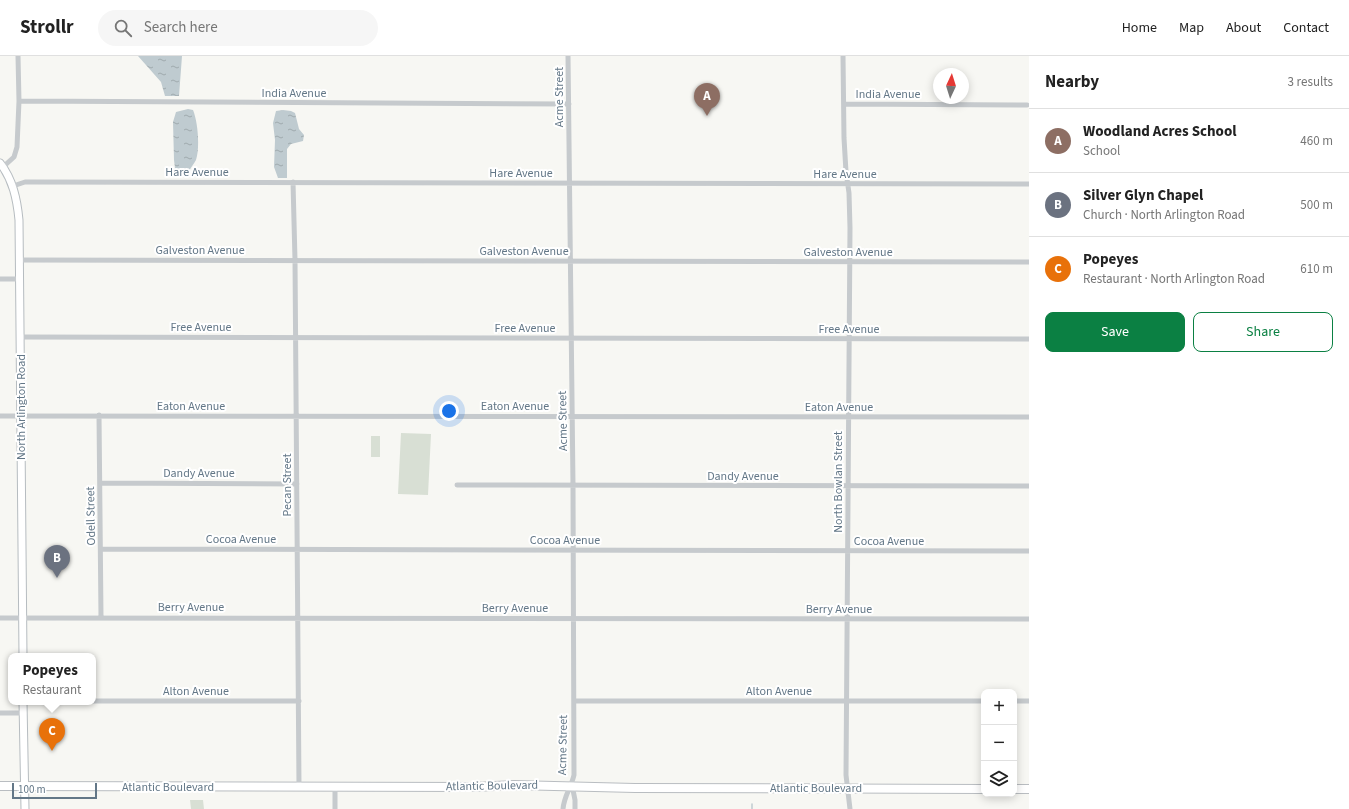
<!DOCTYPE html>
<html lang="en">
<head>
<meta charset="utf-8">
<style>
  :root { --surface:#fff; --page:#f6f6f6; --text:#222; --muted:#767676; --line:#e0e0e0; --accent:#0b8043 }
  body { margin:0; font-family:"Source Sans 3",sans-serif; background:var(--page); color:var(--text) }
  .controls { position:absolute; right:12px; bottom:12px; display:grid; overflow:hidden; border-radius:8px; box-shadow:0 2px 10px #0003 }
  .controls button { width:36px; height:36px; display:grid; place-items:center; padding:0; border:0; border-bottom:1px solid var(--line); background:var(--surface); color:var(--text); font:20px sans-serif }
  .compass { position:absolute; left:933px; top:12px; width:36px; height:36px; border-radius:50%; background:var(--surface); box-shadow:0 2px 10px #0003; rotate:4deg }
  .scale { position:absolute; left:12px; bottom:10px; width:85px; box-sizing:border-box; padding-left:4px; border:2px solid #637787; border-top:0; font-size:11px; line-height:14px; white-space:nowrap; color:#637787; -webkit-text-stroke:3px #fff; paint-order:stroke }
  .you { position:absolute; left:449px; top:355px; width:14px; height:14px; margin:-10px; border:3px solid #fff; border-radius:50%; background:#1a73e8; box-shadow:0 0 0 6px #1a73e833 }
  .badge { display:grid; place-items:center; width:26px; height:26px; border-radius:50%; background:var(--accent); color:#fff; font-size:13px; font-weight:700 }
  .pin { position:absolute; translate:-50% -33px; filter:drop-shadow(0 1px 2px #0008) }
  .pin::after { content:''; position:absolute; top:21px; width:14px; height:12px; background:inherit; clip-path:polygon(0 0,100% 0,50% 100%) }
  .popup { position:absolute; left:8px; top:597px; width:88px; height:52px; box-sizing:border-box; display:grid; place-content:center; border-radius:8px; background:var(--surface); filter:drop-shadow(0 1px 3px #0005); font-size:13px; white-space:nowrap; color:var(--muted) }
  .popup b { font-size:15px; color:var(--text) }
  .popup::after { content:''; position:absolute; left:50%; top:100%; margin-left:-8px; border:8px solid transparent; border-top-color:var(--surface) }
  .list { margin:0; padding:0; list-style:none }
  h2 { display:flex; justify-content:space-between; align-items:center; height:52px; margin:0; padding:0 16px; font-size:17px }
  h2 small { font-size:13px; font-weight:400; color:var(--muted) }
  .list li { display:grid; grid-template-columns:26px 1fr auto; gap:12px; align-items:center; box-sizing:border-box; height:64px; padding:0 16px; border-top:1px solid var(--line) }
  .list b { display:block; font-size:15px; white-space:nowrap }
  .list p { margin:0; font-size:13px; white-space:nowrap; color:var(--muted) }
  .list em { font-size:13px; font-style:normal; color:var(--muted) }
  .actions { display:flex; gap:8px; padding:12px 16px }
  .actions a { flex:1; padding:9px 0; border:1px solid var(--accent); border-radius:8px; text-align:center; font-size:14px; color:var(--accent) }
  .actions .main { background:var(--accent); color:#fff }
  .icon { flex:none; width:22px; height:22px; fill:none; stroke:currentColor; stroke-width:2; stroke-linecap:round; stroke-linejoin:round }
  .map { position:relative; flex:none; width:1029px; height:753px; overflow:hidden }
  header { display:flex; align-items:center; gap:24px; box-sizing:border-box; height:56px; padding:0 20px; background:var(--surface); border-bottom:1px solid var(--line) }
  header strong { font-size:19px }
  nav { display:flex; gap:22px; margin-inline-start:auto; font-size:14px }
  .search { width:280px; height:36px; background:var(--page); display:flex; align-items:center; gap:10px; box-sizing:border-box; padding:0 14px; border-radius:22px; color:var(--muted); font-size:15px }
  main { display:flex }
  aside { flex:1; background:var(--surface) }
  .map>svg:first-child { display:block }
  .grass { fill:#d8dfd4 }
  .water { fill:url(#water-ripples) }
  .lines { fill:none; stroke-linecap:round; stroke-linejoin:round }
  .stream { stroke:#bfcbd0; stroke-width:1.5 }
  .secondary-casing { stroke:#b6bcc0; stroke-width:9 }
  .primary-casing { stroke:#b9bdc1; stroke-width:10 }
  .street { stroke:#c6cacd; stroke-width:5 }
  .secondary { stroke:#fff; stroke-width:7 }
  .primary { stroke:#fff; stroke-width:8 }
  .labels { text-anchor:middle; dominant-baseline:central; stroke-width:4; stroke-linejoin:round; paint-order:stroke }
  .street-label { font-size:12px; fill:#637787; stroke:#fff }
</style>
</head>
<body>
<header>
<strong>Strollr</strong>
<div class="search"><svg class="icon" aria-label="search" viewBox="0 0 24 24"><circle cx="10" cy="10" r="6"/><path d="M15 15l6 6"/></svg>Search here</div>
<nav><a>Home</a><a>Map</a><a>About</a><a>Contact</a></nav>
</header>
<main>
<div class="map">
<svg width="1029" height="753" viewBox="0 0 1029 753">
  <defs>
    <pattern id="water-ripples" width="26" height="14" patternUnits="userSpaceOnUse"><rect width="26" height="14" fill="#bfcbd0"/><path d="M2 4q2-2 4 0t4 0M15 11q2-2 4 0t4 0" fill="none" stroke="#9faaae"/></pattern>
  </defs>
  <rect width="100%" height="100%" fill="#f7f7f3"/>
  <path class="grass" d="M401,377L431,378L428,439L398,438Z
    M371,380H380V401H371Z
    M190,744H203L204,753H191Z"/>
  <path class="water" d="M138,0H182L179,40H165L161,26Z
    M188,53L193,54C198,66 200,92 196,104C194,108 191,111 189,115L179,116L175,112L174,104L173,66L176,56Z
    M283,54L291,55L295,57L299,73L304,79L303,85L291,88L287,93V122H278L274,111L275,84L273,67L276,55Z"/>
  <g class="lines">
    <path class="stream" d="M752,753V748"/>
    <g class="secondary-casing">
      <path id="secondary" d="M0,107C13,124 17,143 19,164L23,600
        M23,646L25,753"/>
    </g>
    <g class="primary-casing">
      <path id="primary" d="M0,730L474,731L514,729L635,732L984,733
        M1014,733H1029"/>
    </g>
    <path class="street" d="M843,0L844,82L846,116L849,137L850,172L846,719L850,753
      M19,45L569,48
      M844,48L1027,49
      M3,111L14,101L17,91L19,45L18,0
      M293,126L295,204L299,731
      M13,130L25,126H34L1029,128
      M19,204L1029,206
      M0,223H19
      M20,281L1029,283
      M99,359L101,561
      M0,360L1029,361
      M100,427L297,428
      M457,429L1029,430
      M101,493L1029,495
      M0,562L1029,563
      M93,645H299
      M574,645H984
      M1014,645H1029
      M0,657H24
      M572,729L575,744V753
      M335,753V731
      M563,753C564,740 571,732 574,719L573,429L568,0"/>
    <use href="#secondary" class="secondary"/>
    <use href="#primary" class="primary"/>
  </g>
  <g class="labels">
    <g class="street-label">
      <text x="294" y="37">India Avenue</text>
      <text x="888" y="38">India Avenue</text>
      <text transform="translate(559 41) rotate(-90)">Acme Street</text>
      <text x="197" y="116">Hare Avenue</text>
      <text x="521" y="117">Hare Avenue</text>
      <text x="845" y="118">Hare Avenue</text>
      <text x="200" y="194">Galveston Avenue</text>
      <text x="524" y="195">Galveston Avenue</text>
      <text x="848" y="196">Galveston Avenue</text>
      <text x="201" y="271">Free Avenue</text>
      <text x="525" y="272">Free Avenue</text>
      <text x="849" y="273">Free Avenue</text>
      <text x="191" y="350">Eaton Avenue</text>
      <text x="515" y="350">Eaton Avenue</text>
      <text transform="translate(21 351) rotate(-90)">North Arlington Road</text>
      <text x="839" y="351">Eaton Avenue</text>
      <text transform="translate(563 365) rotate(-91)">Acme Street</text>
      <text x="199" y="417">Dandy Avenue</text>
      <text x="743" y="420">Dandy Avenue</text>
      <text transform="translate(838 426) rotate(-90)">North Bowlan Street</text>
      <text transform="translate(287 429) rotate(-90)">Pecan Street</text>
      <text transform="translate(91 460) rotate(-91)">Odell Street</text>
      <text x="241" y="483">Cocoa Avenue</text>
      <text x="565" y="484">Cocoa Avenue</text>
      <text x="889" y="485">Cocoa Avenue</text>
      <text x="191" y="551">Berry Avenue</text>
      <text x="515" y="552">Berry Avenue</text>
      <text x="839" y="553">Berry Avenue</text>
      <text x="196" y="635">Alton Avenue</text>
      <text x="779" y="635">Alton Avenue</text>
      <text transform="translate(563 689) rotate(-89)">Acme Street</text>
      <text transform="translate(492 730) rotate(-1)">Atlantic Boulevard</text>
      <text x="168" y="731">Atlantic Boulevard</text>
      <text x="816" y="732">Atlantic Boulevard</text>
    </g>
  </g>
</svg>
<div class="controls">
<button>+</button>
<button>−</button>
<button><svg class="icon" aria-label="layers" viewBox="0 0 24 24"><path d="M12 4l9 5-9 5-9-5zM3 14l9 5 9-5"/></svg></button>
</div>
<svg class="compass" viewBox="-18 -18 36 36"><path d="M0-13l5 13h-10z" fill="#e53935"/><path d="M0 13l5-13h-10z" fill="#767676"/></svg>
<div class="scale">100 m</div>
<div class="you"></div>
<div class="pin badge" style="left:707px;top:60px;background:#8d6e63">A</div>
<div class="pin badge" style="left:57px;top:522px;background:#6b7280">B</div>
<div class="pin badge" style="left:52px;top:695px;background:#e8710a">C</div>
<div class="popup"><b>Popeyes</b>Restaurant</div>
</div>
<aside>
<h2>Nearby<small>3 results</small></h2>
<ul class="list">
<li><span class="badge" style="background:#8d6e63">A</span><div><b>Woodland Acres School</b><p>School</p></div><em>460 m</em></li>
<li><span class="badge" style="background:#6b7280">B</span><div><b>Silver Glyn Chapel</b><p>Church · North Arlington Road</p></div><em>500 m</em></li>
<li><span class="badge" style="background:#e8710a">C</span><div><b>Popeyes</b><p>Restaurant · North Arlington Road</p></div><em>610 m</em></li>
</ul>
<div class="actions"><a class="main">Save</a><a>Share</a></div>
</aside>
</main>
</body>
</html>
